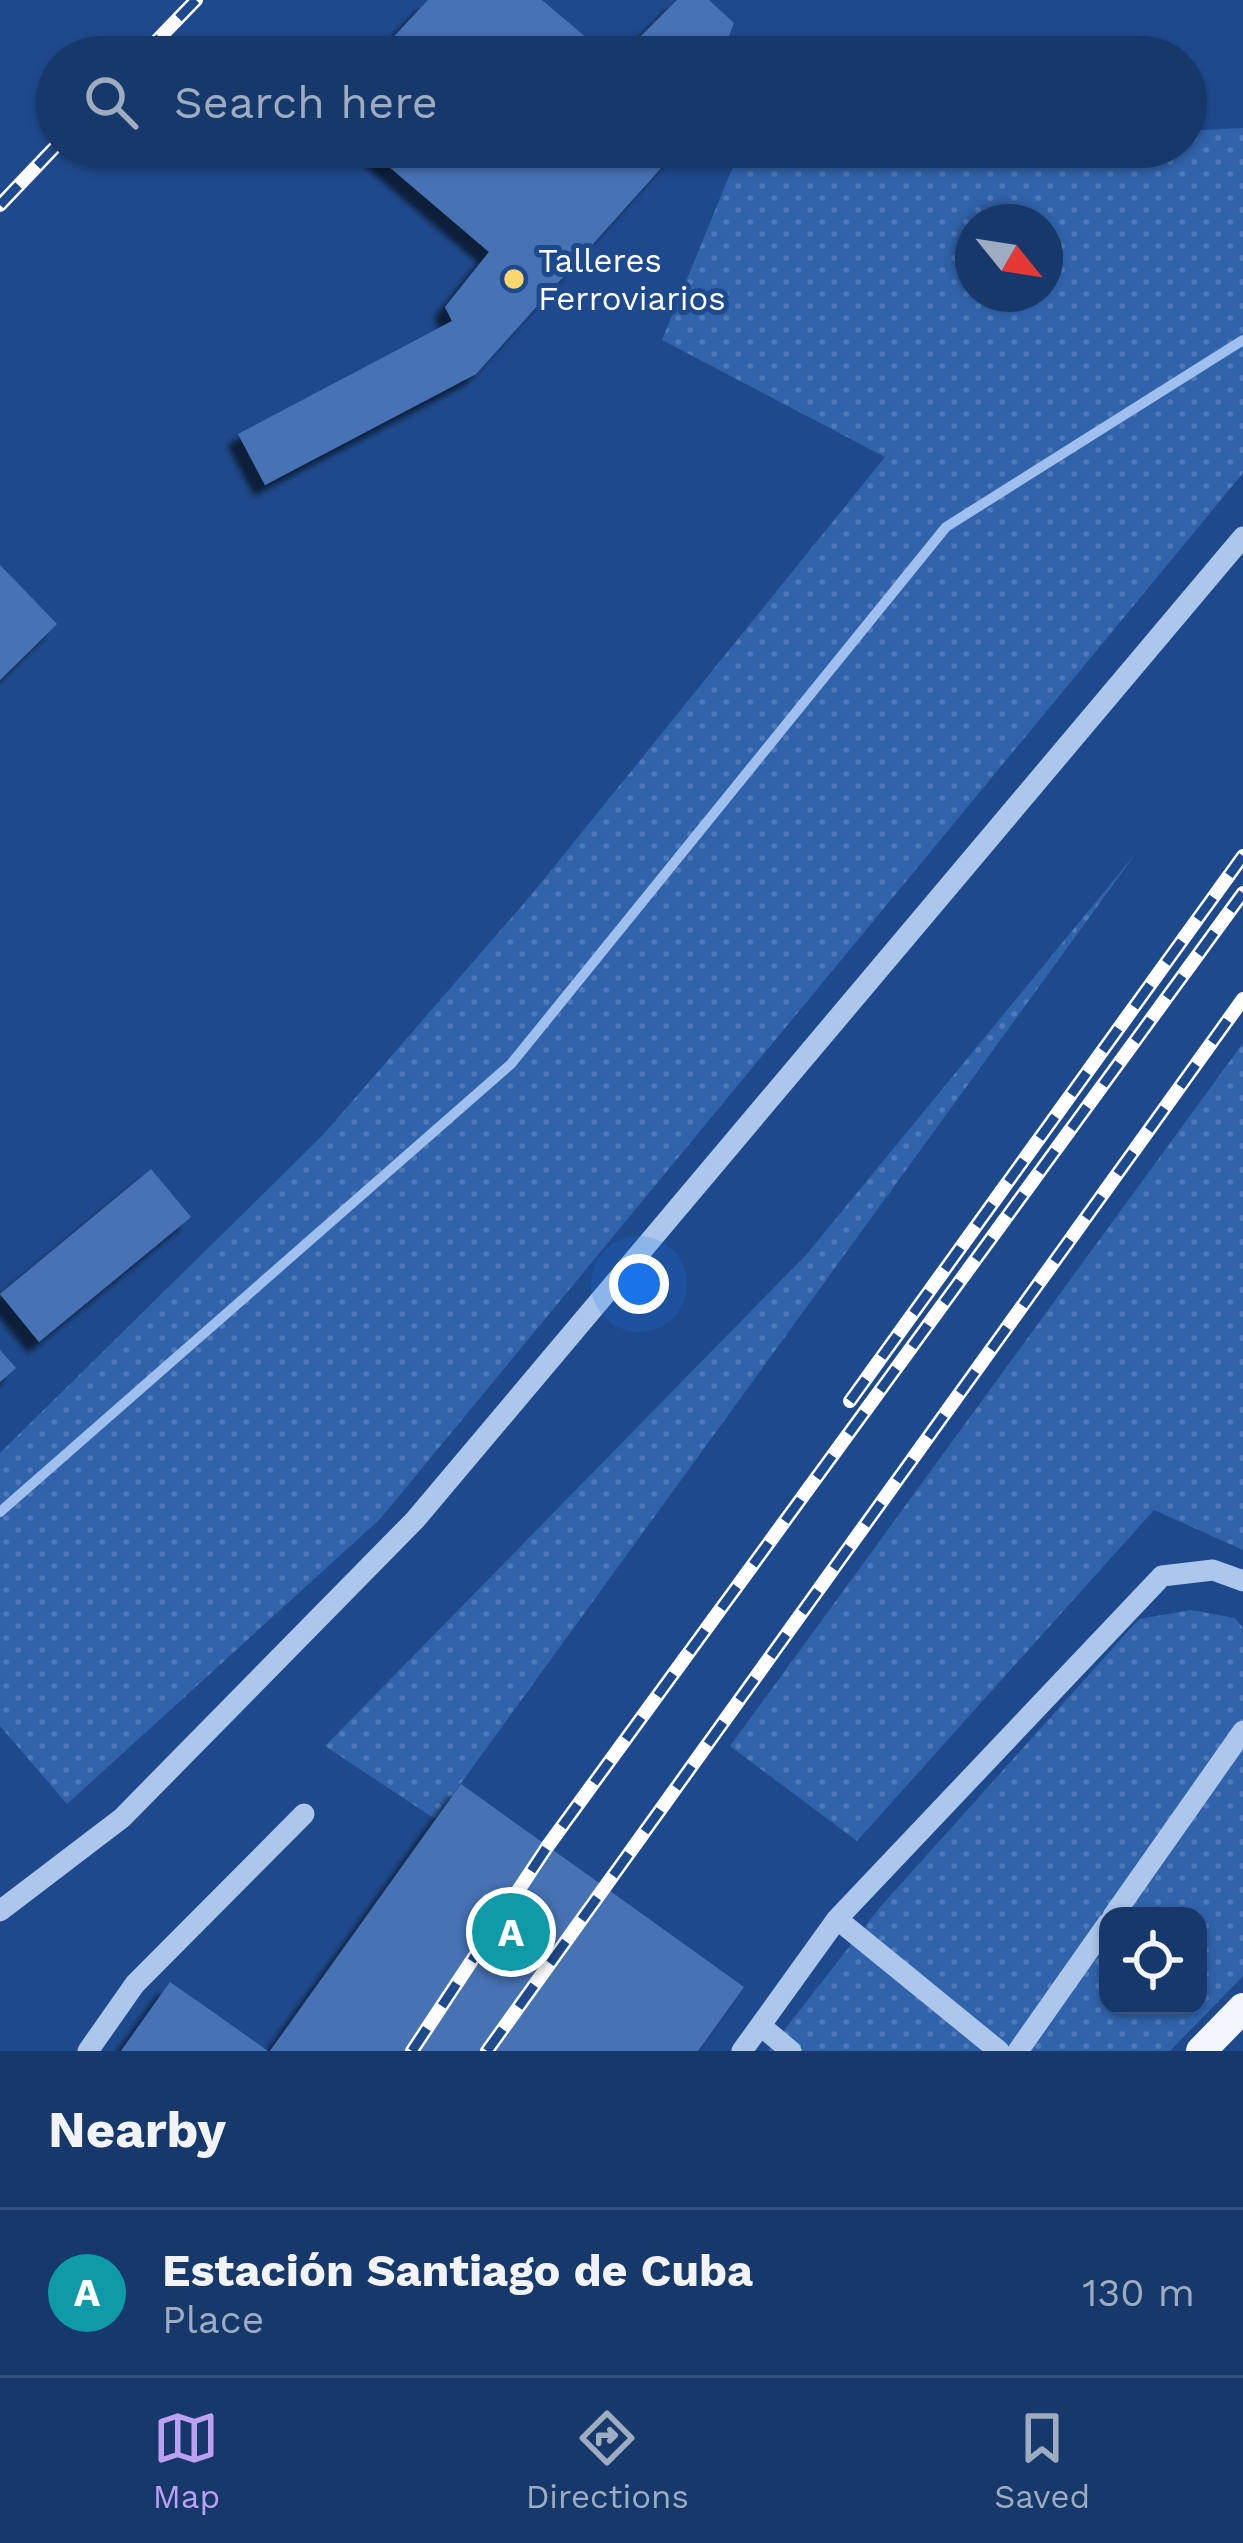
<!DOCTYPE html>
<html lang="en">
<head>
<meta charset="utf-8">
<style>
  :root { --surface:#16386a; --page:#1f3f70; --text:#f1f3f6; --muted:#9eacc1; --line:#35527e; --accent:#bca0f2 }
  body { margin:0; font-family:"Work Sans",sans-serif; background:var(--page); color:var(--text) }
  .controls { position:absolute; right:36px; bottom:36px; display:grid; overflow:hidden; border-radius:24px; box-shadow:0 3px 9px #0004 }
  .controls button { width:108px; height:108px; display:grid; place-items:center; padding:0; border:0; border-bottom:3px solid var(--line); background:var(--surface); color:var(--text); font:60px sans-serif }
  .compass { position:absolute; left:955px; top:204px; width:108px; height:108px; border-radius:50%; background:var(--surface); box-shadow:0 3px 9px #0004; rotate:120deg }
  .you { position:absolute; left:639px; top:1284px; width:42px; height:42px; margin:-30px; border:9px solid #fff; border-radius:50%; background:#1a73e8; box-shadow:0 0 0 18px #1a73e833 }
  .badge { display:grid; place-items:center; width:78px; height:78px; border-radius:50%; background:var(--accent); color:#fff; font-size:39px; font-weight:700 }
  .pin { position:absolute; translate:-50% -50%; border:6px solid #fff; box-shadow:0 3px 12px #0006 }
  .list { margin:0; padding:0; list-style:none }
  h2 { display:flex; justify-content:space-between; align-items:center; height:156px; margin:0; padding:0 48px; font-size:51px }
  h2 small { font-size:39px; font-weight:400; color:var(--muted) }
  .list li { display:grid; grid-template-columns:78px 1fr auto; gap:36px; align-items:center; box-sizing:border-box; height:168px; padding:0 48px; border-top:3px solid var(--line) }
  .list b { display:block; font-size:45px; white-space:nowrap }
  .list p { margin:0; font-size:39px; white-space:nowrap; color:var(--muted) }
  .list em { font-size:39px; font-style:normal; color:var(--muted) }
  .icon { flex:none; width:66px; height:66px; fill:none; stroke:currentColor; stroke-width:2; stroke-linecap:round; stroke-linejoin:round }
  .map { position:relative; flex:none; width:1243px; height:2051px; overflow:hidden }
  .search { position:absolute; background:var(--surface); box-shadow:0 3px 9px #0004; left:36px; right:36px; top:36px; height:132px; display:flex; align-items:center; gap:30px; box-sizing:border-box; padding:0 42px; border-radius:66px; color:var(--muted); font-size:45px }
  .sheet { height:324px; background:var(--surface) }
  nav { display:flex; justify-content:space-around; align-items:center; box-sizing:border-box; height:168px; border-top:3px solid var(--line); background:var(--surface); font-size:33px; color:var(--muted) }
  nav a { display:grid; justify-items:center; gap:6px }
  nav .on { color:var(--accent) }
  .map>svg:first-child { display:block }
  .grass { fill:url(#grass-dots); fill-rule:evenodd }
  .lines { fill:none; stroke-linecap:round; stroke-linejoin:round }
  .stream { stroke:#9fc0ee; stroke-width:10 }
  .building { fill:#4673b5; filter:url(#shadow) }
  .minor { stroke:#acc6ec; stroke-width:21 }
  .major { stroke:#f1f6ff; stroke-width:30 }
  .rail-casing { stroke:#fff; stroke-width:14 }
  .rail { stroke:#1e4a8d; stroke-width:9; stroke-dasharray:27; stroke-linecap:butt }
  .poi-dot { fill:#fbd86b; stroke:#1e4a8d; stroke-width:4.5 }
  .labels { text-anchor:middle; dominant-baseline:central; stroke-width:10; stroke-linejoin:round; paint-order:stroke }
  .poi-label { font-size:33px; fill:#fff; stroke:#1e4a8d; text-anchor:start }
</style>
</head>
<body>
<div class="map">
<svg width="1243" height="2051" viewBox="0 0 1243 2051">
  <defs>
    <pattern id="grass-dots" width="8" height="8" patternUnits="userSpaceOnUse" patternTransform="scale(3)"><rect width="8" height="8" fill="#3163ab"/><path d="M2 2h.1M6 6h.1" fill="none" stroke="#507ab8" stroke-width="1.8" stroke-linecap="round"/></pattern>
    <filter id="shadow"><feDropShadow dx="-11" dy="11" stdDeviation="3" flood-color="#0009"/></filter>
  </defs>
  <rect width="100%" height="100%" fill="#1e4a8d"/>
  <path class="grass" d="M784,41L880,42L877,57H778Z
    M1243,128V473L380,1519L67,1804L0,1726V1453L323,1135L532,894L885,457L662,340L741,147H1186V131ZM973,222H1045V294H973Z
    M1136,853L435,1819L325,1746L806,1255Z
    M1243,1043V1550L1154,1510L857,1841L730,1746Z
    M1191,1610L1235,1618L1243,1628V1976L1170,2051H768L881,1906L1139,1619ZM1108,1916H1198V2006H1108Z"/>
  <g class="lines">
    <path class="stream" d="M0,1512L511,1064L946,527L1243,340"/>
  </g>
  <path class="building" d="M428,0H542L609,57H375Z
    M677,0H709L734,23L721,57H620Z
    M366,147H680L476,374L265,485L238,434L452,321L445,307L489,252Z
    M0,565L57,624L0,680Z
    M151,1169L191,1217L39,1342L0,1294Z
    M0,1350L16,1368L0,1382Z
    M461,1784L744,1987L698,2051H270Z
    M170,1982L213,2012L268,2051H121Z"/>
  <g class="lines">
    <path class="minor" d="M0,1911L122,1818L415,1520L1243,537
      M1113,1916L1243,1731
      M837,1919L999,2051
      M761,2026L791,2051
      M88,2051L135,1984L304,1814
      M742,2051L837,1919L1162,1576L1213,1570L1243,1581
      M1018,2051L1108,1923"/>
    <path class="major" d="M1201,2051L1243,2008"/>
    <g class="rail-casing">
      <path id="rail" d="M141,57L196,0
        M0,205L57,145
        M850,1401L1243,856
        M412,2051L547,1847L1243,893
        M487,2051L1243,999"/>
    </g>
    <use href="#rail" class="rail"/>
  </g>
  <circle class="poi-dot" cx="514" cy="279" r="12"/>
  <g class="labels">
    <g class="poi-label">
      <text x="538" y="260">Talleres<tspan x="538" dy="38">Ferroviarios</tspan></text>
    </g>
  </g>
</svg>
<div class="controls">
<button><svg class="icon" aria-label="locate" viewBox="0 0 24 24"><circle cx="12" cy="12" r="6"/><path d="M12 2v4M12 18v4M2 12h4M18 12h4"/></svg></button>
</div>
<svg class="compass" viewBox="-18 -18 36 36"><path d="M0-13l5 13h-10z" fill="#e53935"/><path d="M0 13l5-13h-10z" fill="#9eacc1"/></svg>
<div class="you"></div>
<div class="pin badge" style="left:511px;top:1932px;background:#0f9aa8">A</div>
<div class="search"><svg class="icon" aria-label="search" viewBox="0 0 24 24"><circle cx="10" cy="10" r="6"/><path d="M15 15l6 6"/></svg>Search here</div>
</div>
<section class="sheet">
<h2>Nearby<small></small></h2>
<ul class="list">
<li><span class="badge" style="background:#0f9aa8">A</span><div><b>Estación Santiago de Cuba</b><p>Place</p></div><em>130 m</em></li>
</ul>
</section>
<nav>
<a class="on"><svg class="icon" aria-label="map" viewBox="0 0 24 24"><path d="M3 6l6-2 6 2 6-2v14l-6 2-6-2-6 2zM9 4v14M15 6v14"/></svg>Map</a>
<a><svg class="icon" aria-label="directions" viewBox="0 0 24 24"><path d="M12 3l9 9-9 9-9-9zM9 14v-3h6M13 9l2 2-2 2"/></svg>Directions</a>
<a><svg class="icon" aria-label="saved" viewBox="0 0 24 24"><path d="M7 4h10v16l-5-4-5 4z"/></svg>Saved</a>
</nav>
</body>
</html>
